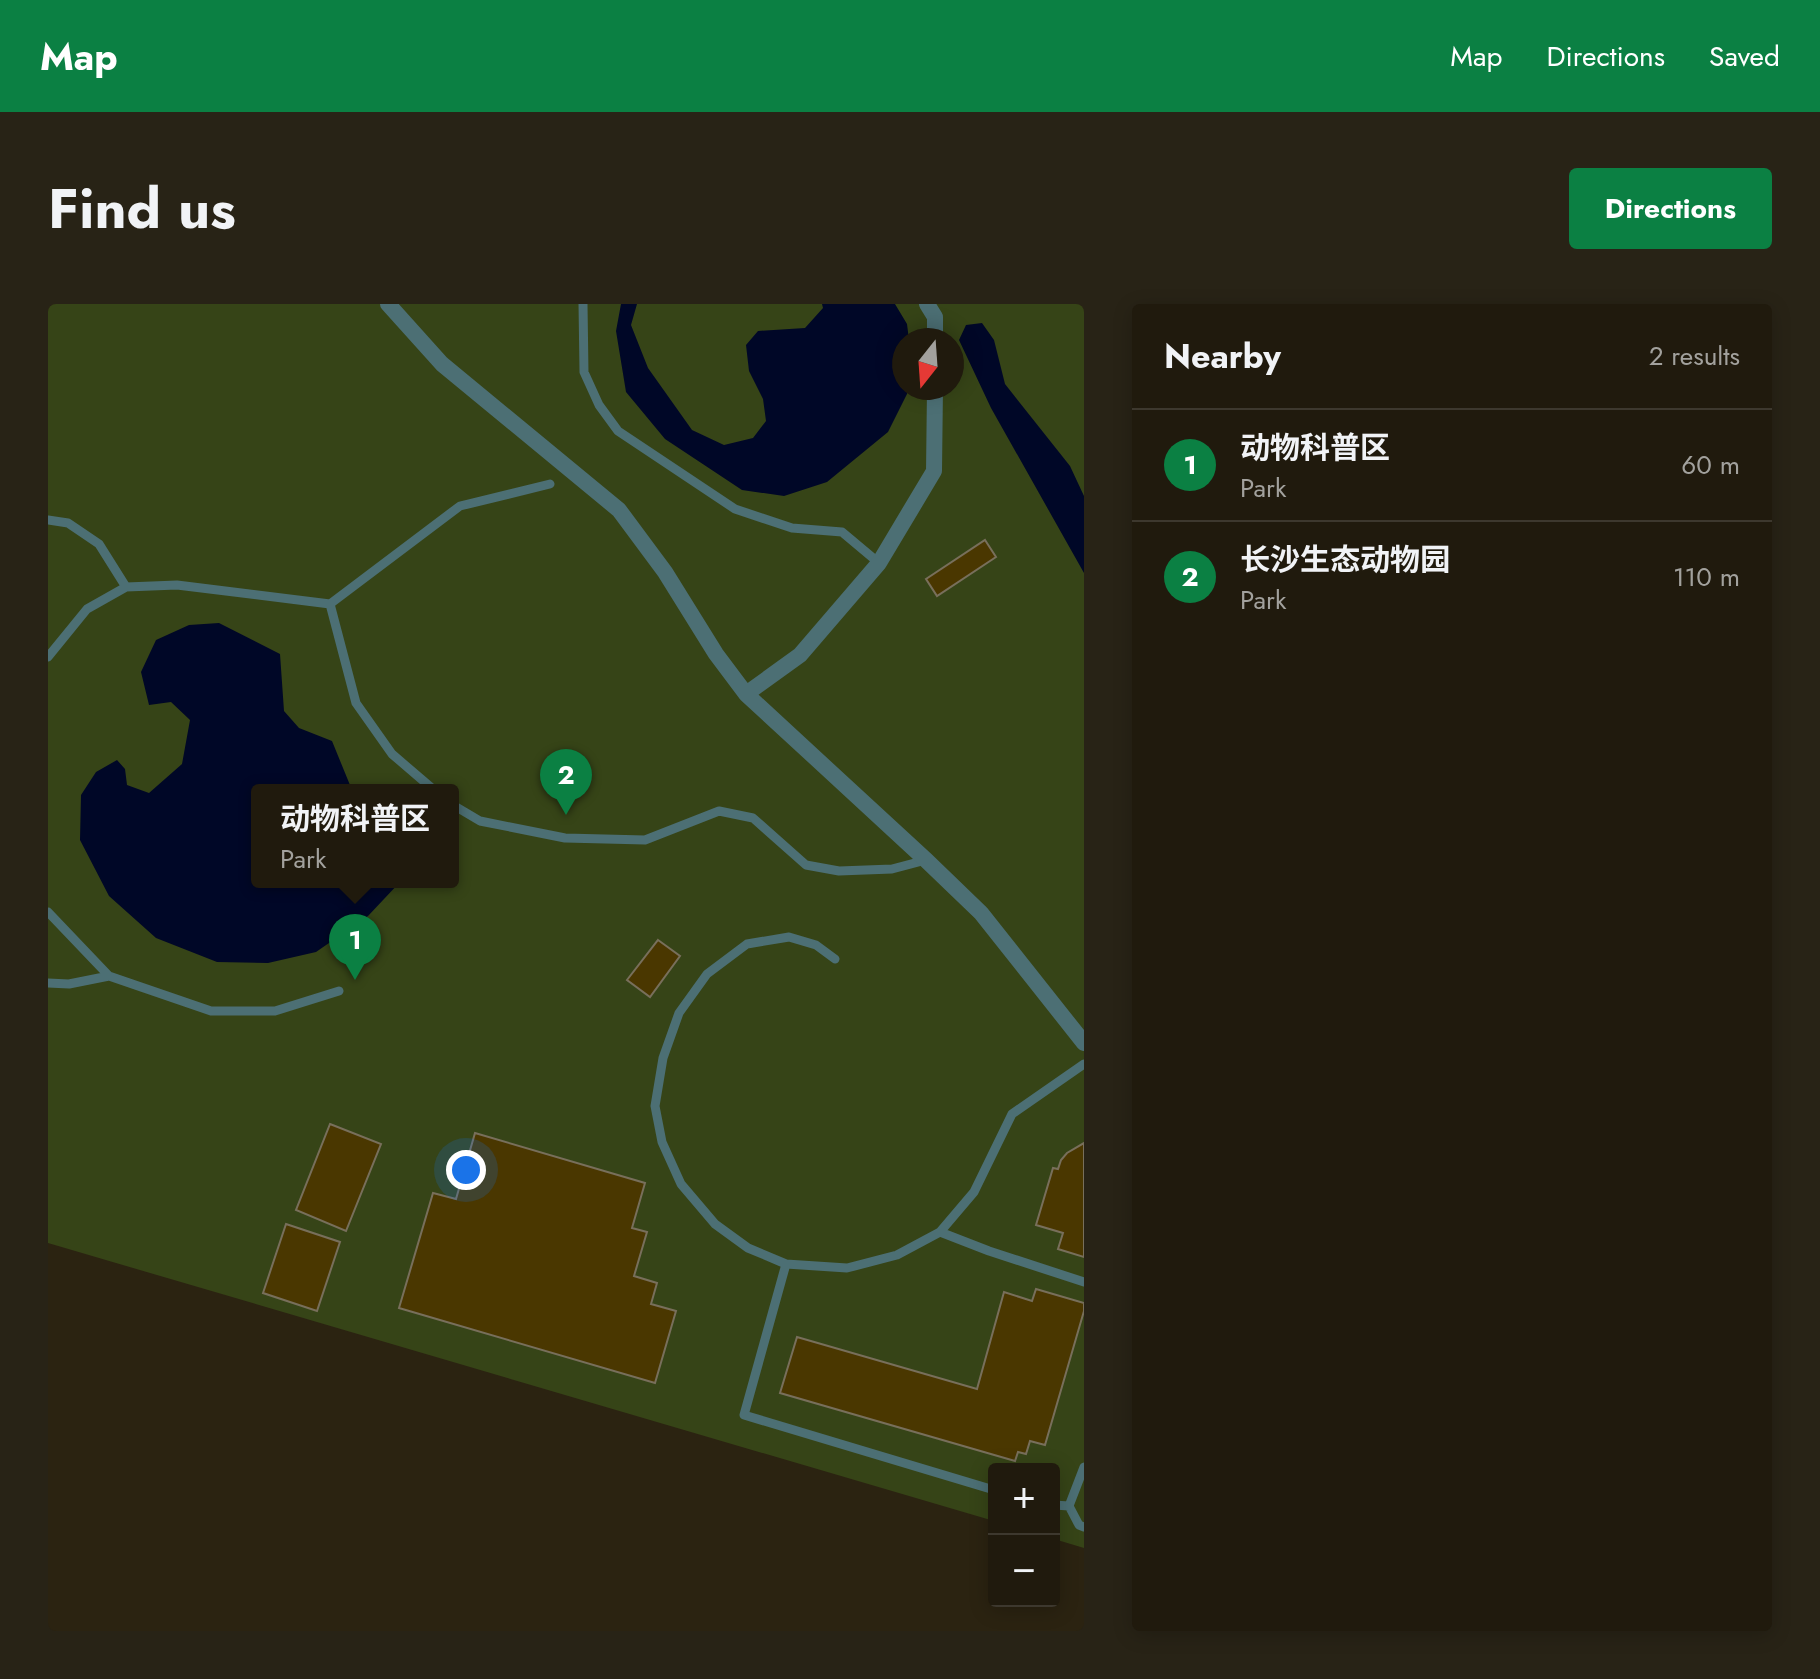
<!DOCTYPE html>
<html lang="en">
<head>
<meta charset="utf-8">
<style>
  :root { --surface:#201a0d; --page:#282316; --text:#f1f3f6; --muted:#a2a19d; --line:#3d382e; --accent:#0b8043 }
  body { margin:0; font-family:Jost,"Noto Sans SC",sans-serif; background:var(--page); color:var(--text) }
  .controls { position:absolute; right:24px; bottom:24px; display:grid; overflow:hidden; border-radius:8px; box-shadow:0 4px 20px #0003 }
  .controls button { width:72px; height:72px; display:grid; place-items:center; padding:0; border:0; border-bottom:2px solid var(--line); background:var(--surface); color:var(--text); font:40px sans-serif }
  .compass { position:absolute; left:844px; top:24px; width:72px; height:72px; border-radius:50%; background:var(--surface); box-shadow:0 4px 20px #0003; rotate:197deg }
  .you { position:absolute; left:418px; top:866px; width:28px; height:28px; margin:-20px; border:6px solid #fff; border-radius:50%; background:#1a73e8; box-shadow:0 0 0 12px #1a73e833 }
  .badge { display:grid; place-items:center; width:52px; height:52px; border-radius:50%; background:var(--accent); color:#fff; font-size:26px; font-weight:700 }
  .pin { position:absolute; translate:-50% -66px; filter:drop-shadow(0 2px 4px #0008) }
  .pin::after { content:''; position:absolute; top:42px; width:28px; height:24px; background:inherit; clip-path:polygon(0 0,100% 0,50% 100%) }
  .popup { position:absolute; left:203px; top:480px; width:208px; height:104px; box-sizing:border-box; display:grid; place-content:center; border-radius:8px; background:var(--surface); filter:drop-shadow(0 2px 6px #0005); font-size:26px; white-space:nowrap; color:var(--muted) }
  .popup b { font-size:30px; color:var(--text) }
  .popup::after { content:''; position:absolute; left:50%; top:100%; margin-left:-16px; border:16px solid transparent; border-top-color:var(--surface) }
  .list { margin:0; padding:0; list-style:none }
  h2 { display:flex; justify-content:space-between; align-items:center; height:104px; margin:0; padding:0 32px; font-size:34px }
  h2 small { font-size:26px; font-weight:400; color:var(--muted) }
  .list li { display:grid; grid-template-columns:52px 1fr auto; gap:24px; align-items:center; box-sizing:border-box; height:112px; padding:0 32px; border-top:2px solid var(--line) }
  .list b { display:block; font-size:30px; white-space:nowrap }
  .list p { margin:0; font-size:26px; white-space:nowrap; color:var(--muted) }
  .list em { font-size:26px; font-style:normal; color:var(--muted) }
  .map { position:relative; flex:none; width:1036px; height:1327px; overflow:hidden; border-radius:8px }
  header { display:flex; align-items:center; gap:48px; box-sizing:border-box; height:112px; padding:0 40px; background:var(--accent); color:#fff }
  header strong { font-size:38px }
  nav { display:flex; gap:44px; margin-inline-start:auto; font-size:28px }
  .intro { display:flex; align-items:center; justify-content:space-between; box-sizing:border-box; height:192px; padding:0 48px }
  h1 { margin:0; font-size:56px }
  .button { padding:20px 36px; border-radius:8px; background:var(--accent); color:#fff; font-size:28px; font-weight:700 }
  main { display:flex; gap:48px; padding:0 48px }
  aside { flex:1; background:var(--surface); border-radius:8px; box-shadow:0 4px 20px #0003 }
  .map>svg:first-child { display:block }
  .green { fill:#364417; fill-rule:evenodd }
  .water { fill:#000727 }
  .building { fill:#4a3700; stroke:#786f5b; stroke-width:2 }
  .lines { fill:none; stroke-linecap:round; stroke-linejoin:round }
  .lane { stroke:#4c6f74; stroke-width:9 }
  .street { stroke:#4c6f74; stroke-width:16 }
</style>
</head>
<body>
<header>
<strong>Map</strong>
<nav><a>Map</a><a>Directions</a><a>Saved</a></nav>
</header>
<div class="intro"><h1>Find us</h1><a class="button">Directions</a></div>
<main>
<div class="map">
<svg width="1036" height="1327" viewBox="0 0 1036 1327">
  <rect width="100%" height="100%" fill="#2b2311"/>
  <path class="green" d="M0,0H1036V1244L1006,1235V1165H946V1217L0,939ZM856,36H904V84H856ZM209,486H405V578H209Z"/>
  <path class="water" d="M573,0H589L583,21L600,64L644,126L676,141L705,134L718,117L715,95L701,67L698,41L710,27L757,24L775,4L774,0H847L859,20L861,36H856V84H860L859,90L840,128L779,178L736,192L694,186L617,135L578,88L568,27Z
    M934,19L946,36L957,80L1022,162L1036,192V269L943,104L911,36L918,21Z
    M171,319L232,350L236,407L251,424L284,437L304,486H209V578H352L320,612L268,648L220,659L169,658L108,634L61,592L32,536L33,491L48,468L69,456L77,465L79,481L101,489L134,460L142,416L123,398L101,401L93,368L108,336L141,321Z"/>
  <path class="building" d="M937,236L948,253L889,292L878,275Z
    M610,636L632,652L602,693L579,676Z
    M282,820L333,840L298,927L248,906Z
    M427,829L597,879L584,924L599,928L586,972L609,979L603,1000L628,1007L607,1079L351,1004L385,889L408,895Z
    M1036,839V953L1010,945L1015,929L988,921L1005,864L1010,865L1013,856L1019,849Z
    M238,920L292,938L269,1007L215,989Z
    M988,985L1036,999V1007L997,1141L982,1137L978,1150L970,1148L967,1157L732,1089L749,1033L929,1085L956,988L984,997Z"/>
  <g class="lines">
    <path class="lane" d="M535,0L536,68L551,101L570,127L687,205L744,224L794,228L831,259
      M0,216L20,219L51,240L78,283
      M282,300L308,399L344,450L386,486
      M0,353L39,305L78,283L129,281L282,300L412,202L502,180
      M405,501L432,517L517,534L597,536L671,507L705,514L758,561L791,567L844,565L878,556
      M0,608L61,672
      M787,655L768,641L741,633L699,640L659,670L631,709L615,754L607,802L614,838L633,880L667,920L700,944L738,960L799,964L849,951L892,928L926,888L964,810L1036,760
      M0,679L21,680L61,672L163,707H227L291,687
      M892,928L941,947L1036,978
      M738,960L696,1111L946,1186
      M1036,1163L1021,1202L1031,1221L1036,1223
      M1006,1201L1021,1202"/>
    <path class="street" d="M340,0L394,60L571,206L617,268L668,350L698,390L878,556L933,609L1036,739
      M879,0L887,13V36
      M698,390L752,351L831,259L886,167L887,84"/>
  </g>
</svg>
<div class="controls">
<button>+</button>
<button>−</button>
</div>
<svg class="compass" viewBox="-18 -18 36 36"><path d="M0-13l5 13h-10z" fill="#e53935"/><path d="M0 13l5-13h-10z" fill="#a2a19d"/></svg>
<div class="you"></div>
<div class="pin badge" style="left:307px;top:676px">1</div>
<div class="popup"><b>动物科普区</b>Park</div>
<div class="pin badge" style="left:518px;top:511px">2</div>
</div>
<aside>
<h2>Nearby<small>2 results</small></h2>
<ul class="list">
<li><span class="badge">1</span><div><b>动物科普区</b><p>Park</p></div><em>60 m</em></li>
<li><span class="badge">2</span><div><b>长沙生态动物园</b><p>Park</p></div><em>110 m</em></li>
</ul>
</aside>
</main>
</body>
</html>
